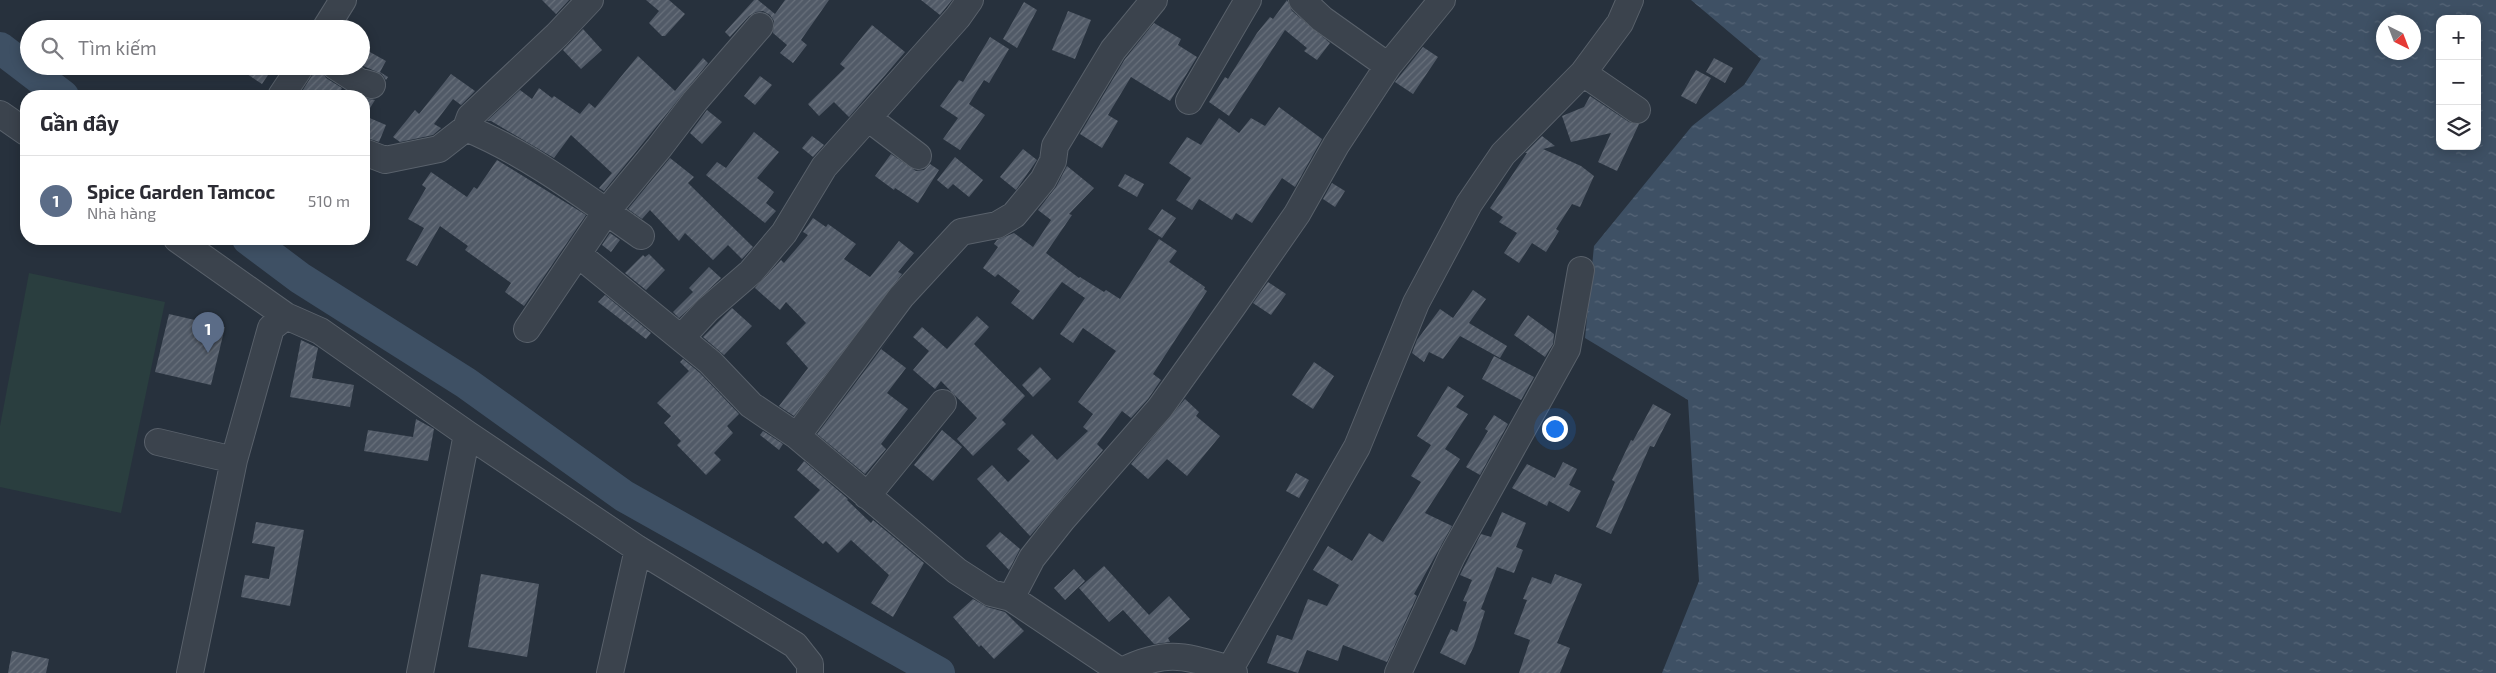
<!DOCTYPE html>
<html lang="vi">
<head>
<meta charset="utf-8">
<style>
  :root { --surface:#fff; --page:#f2f2f3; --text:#2b2b33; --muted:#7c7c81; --line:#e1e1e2; --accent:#5b6c87 }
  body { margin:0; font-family:"Exo 2",sans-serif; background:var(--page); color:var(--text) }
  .controls { position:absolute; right:15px; top:15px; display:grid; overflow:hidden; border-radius:10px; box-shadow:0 2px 12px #0003 }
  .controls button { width:45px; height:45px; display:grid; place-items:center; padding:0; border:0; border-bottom:1px solid var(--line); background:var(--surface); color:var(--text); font:25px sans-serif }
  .compass { position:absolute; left:2376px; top:15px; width:45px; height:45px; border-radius:50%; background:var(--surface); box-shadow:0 2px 12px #0003; rotate:138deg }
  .you { position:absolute; left:1554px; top:428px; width:18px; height:18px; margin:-12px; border:4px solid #fff; border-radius:50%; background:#1a73e8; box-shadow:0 0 0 8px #1a73e833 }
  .badge { display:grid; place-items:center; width:32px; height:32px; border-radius:50%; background:var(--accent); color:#fff; font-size:16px; font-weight:700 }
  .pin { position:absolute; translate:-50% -41px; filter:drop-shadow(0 1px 2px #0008) }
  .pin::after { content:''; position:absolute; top:26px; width:18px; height:15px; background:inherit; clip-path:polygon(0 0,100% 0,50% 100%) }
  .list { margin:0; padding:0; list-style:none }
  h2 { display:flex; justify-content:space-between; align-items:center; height:65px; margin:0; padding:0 20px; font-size:21px }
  h2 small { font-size:16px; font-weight:400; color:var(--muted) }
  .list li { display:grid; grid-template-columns:32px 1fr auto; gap:15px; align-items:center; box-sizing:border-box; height:90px; padding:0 20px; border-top:1px solid var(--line) }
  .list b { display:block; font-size:19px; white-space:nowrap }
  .list p { margin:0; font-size:16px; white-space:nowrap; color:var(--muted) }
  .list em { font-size:16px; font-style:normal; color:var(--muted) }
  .icon { flex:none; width:28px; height:28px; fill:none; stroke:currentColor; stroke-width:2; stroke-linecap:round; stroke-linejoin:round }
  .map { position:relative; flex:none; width:2496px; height:673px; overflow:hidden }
  .search { position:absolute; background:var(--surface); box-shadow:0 2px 12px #0003; left:20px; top:20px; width:350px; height:55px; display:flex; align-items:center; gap:12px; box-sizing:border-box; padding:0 18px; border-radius:28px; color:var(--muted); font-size:19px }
  .panel { position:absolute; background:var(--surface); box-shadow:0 2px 12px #0003; left:20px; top:90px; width:350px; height:155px; border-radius:20px }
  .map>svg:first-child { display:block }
  .pitch { fill:#2a3e3f }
  .water { fill:url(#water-ripples); fill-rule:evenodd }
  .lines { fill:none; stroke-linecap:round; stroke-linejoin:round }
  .river { stroke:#3e5064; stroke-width:32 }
  .building { fill:url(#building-hatch) }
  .minor-casing { stroke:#59616b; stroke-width:28 }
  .minor { stroke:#3b434d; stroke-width:26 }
</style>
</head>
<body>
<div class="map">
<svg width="2496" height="673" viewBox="0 0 2496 673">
  <defs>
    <pattern id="water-ripples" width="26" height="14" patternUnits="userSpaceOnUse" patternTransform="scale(1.25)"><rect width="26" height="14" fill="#3e5064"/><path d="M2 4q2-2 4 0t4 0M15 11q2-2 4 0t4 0" fill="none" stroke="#586779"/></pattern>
    <pattern id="building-hatch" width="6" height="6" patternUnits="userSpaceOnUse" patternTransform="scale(1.25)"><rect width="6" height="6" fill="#515a67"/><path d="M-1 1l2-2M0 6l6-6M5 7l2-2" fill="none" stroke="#68707b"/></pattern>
  </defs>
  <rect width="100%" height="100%" fill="#27313d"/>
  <path class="pitch" d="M29,273L165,302L121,513L0,487V426Z"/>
  <path class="water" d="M1691,0H2496V673H1662L1699,581L1688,400L1585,338L1594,246L1692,126L1744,85L1761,59ZM2440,19H2477V146H2440ZM2384,22H2414V52H2384Z"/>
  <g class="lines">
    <path class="river" d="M0,48L63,96
      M248,239L300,278L466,383L624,496L939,673"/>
  </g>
  <path class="building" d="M542,0H569L556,14Z
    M646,0H669L685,14L665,36H662L649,23L659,11Z
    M754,0H758L775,14L785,0H829L801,40L807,45L793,63L780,53L787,45L773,33L774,21L770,15L763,11L756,12L749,16L730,37L725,32Z
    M921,0H952L940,15Z
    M1287,0L1292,11L1330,43L1317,60L1304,51L1307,48L1285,30L1229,116L1209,102L1225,77L1228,79L1257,33L1270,17L1273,19Z
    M1024,2L1037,10L1017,48L1003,39Z
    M1068,11L1091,20L1075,59L1052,50Z
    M1154,23L1181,39L1178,45L1197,57L1170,101L1131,77L1108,115L1118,121L1102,148L1080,134L1125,59Z
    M872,25L905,52L849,117L834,102L819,116L808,104L845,68L840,64Z
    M583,29L602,50L581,69L563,50Z
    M990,37L1009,49L989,83L984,80L969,104L985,115L960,150L943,139L958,118L940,106L959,80L963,82Z
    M361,47L386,61L380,72L388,77L386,80L382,74L361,65Z
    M1423,47L1438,57L1413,94L1395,82Z
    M638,56L675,91L703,58L708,63L604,191L599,188L612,173L571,135L554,158L491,121H487L520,90L532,99L539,88L552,98L554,96L580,114L589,103L595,108Z
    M1714,58L1733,68L1725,83L1706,72Z
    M235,66H274L262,84Z
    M316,66H320L326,78L342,88L338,96H299L313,74Z
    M1696,70L1711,78L1696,104L1681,96Z
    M451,74L475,91L461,105L453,99L434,124L441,128L433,135L400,142L393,137L415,110L419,114Z
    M760,76L772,85L755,105L744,96Z
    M1590,96L1629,122L1639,124L1617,171L1598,162L1611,133L1571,142L1562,116L1584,107Z
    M364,98L375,100L365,116L386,125L379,142L364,137Z
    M1279,107L1322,139L1295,187L1282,178L1252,223L1236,213L1232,220L1199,199L1192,210L1176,200L1191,178L1169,163L1187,137L1201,145L1219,118L1239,133L1251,118L1265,126Z
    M707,110L722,122L702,144L690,133Z
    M754,132L779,152L757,178L774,192L766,203L776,211L765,223L706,175L717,162L726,168Z
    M812,136L824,145L813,157L802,148Z
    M1542,136L1555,146L1543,149L1581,166L1594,176L1580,207L1572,204L1556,229L1559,231L1546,252L1532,243L1519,263L1504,253L1517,233L1499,222L1503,217L1490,208L1527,153H1525Z
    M1023,149L1037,160L1016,190L1000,177Z
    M891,154L916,171L924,170L930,164L939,170L918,203L895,188L894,190L875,176Z
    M955,157L983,180L969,197L953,184L948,189L937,180Z
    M670,158L694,177L688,183L753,247L742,259L728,245L713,260L685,233L679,241L650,210L642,219L628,209Z
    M497,160L586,215L524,306L505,292L511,283L465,250L468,246L440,226L417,266L406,260L424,228L408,219L426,188L422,185L431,172L467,197L474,187L477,189Z
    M1067,166L1094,188L1069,214L1072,215L1046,253L1079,278L1080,277L1104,292L1106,290L1120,299L1159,239L1177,251L1169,262L1205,287L1204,289L1207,291L1153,374L1161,380L1148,399L1131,418L1122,411L1097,444L1103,450L1030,536L977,479L992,465L1008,482L1030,461L1017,449L1032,434L1057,460L1088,431L1083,427L1093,414L1078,402L1116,351L1083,328L1073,343L1060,334L1085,298L1062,282L1033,320L1011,303L1020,291L998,274L995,277L983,268L998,247L994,244L997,240L1014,233L1033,247L1051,220L1038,210L1056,187Z
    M1125,174L1144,184L1137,197L1118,186Z
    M1332,183L1345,191L1335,207L1323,199Z
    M1162,209L1176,218L1162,238L1148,229Z
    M813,218L826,227L828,224L856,244L844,259L870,277L899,241L914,253L898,272L902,274L794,416L779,406L808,368L786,343L806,323L786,302L780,310L755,288L781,260L784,263L808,235L803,232Z
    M610,233L620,240L611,252L602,245Z
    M649,254L665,270L646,290L625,273L643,255L645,257Z
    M709,267L721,278L679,318L673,312L693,292L689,288Z
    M1268,282L1286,294L1271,315L1253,303Z
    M1473,290L1486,299L1469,323L1507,346L1500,358L1460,336L1443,359L1429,352L1424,362L1412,353L1417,340L1440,309L1453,318Z
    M605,295L651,333L646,339L598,302Z
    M732,308L752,326L724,355L703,337Z
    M169,314L225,327L211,385L155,372Z
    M1528,315L1554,334L1553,344L1545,357L1514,335Z
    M977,316L989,327L974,344L1025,396L1002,420L1006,424L973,456L957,439L977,418L941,381L935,389L913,370L929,351L913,337L922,327L947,349Z
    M897,328L881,349L906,368L887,393L908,409L881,444L886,449L865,474L817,434Z
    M301,340L318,348L312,378L354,385L350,407L290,397Z
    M1494,356L1534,377L1521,400L1482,379Z
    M683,359L700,373L739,414L727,426L733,433L714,453L721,460L706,475L677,445L681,441L664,423L671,416L657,403L689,371L680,362Z
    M1314,362L1334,376L1313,409L1292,395Z
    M1040,367L1051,379L1033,397L1022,385Z
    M1448,386L1464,396L1456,407L1468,414L1445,449L1460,459L1425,513L1452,526L1414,594L1417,596L1387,662L1343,645L1338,661L1307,650L1298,673L1267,663L1277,635L1292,640L1308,599L1327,606L1339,585L1313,570L1328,546L1352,561L1369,533L1383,542L1421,482L1411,476L1431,445L1417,436Z
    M1185,399L1199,412L1196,416L1220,436L1187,476L1167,459L1148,479L1131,464Z
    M1653,404L1671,414L1654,447L1650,446L1611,534L1596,527L1615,482L1612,480L1631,440L1633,441Z
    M1494,415L1508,424L1480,475L1466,467L1488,431L1485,429Z
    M416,419L434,429L428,461L364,451L368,430L413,437Z
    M942,430L962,447L933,481L914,465Z
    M763,431L783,444L779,450L760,435Z
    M804,461L848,499L847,500L871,523L873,520L924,563L893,617L871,603L889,575L851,540L838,553L826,541L823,544L794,517L820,490L797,470Z
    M1563,462L1577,469L1569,485L1581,491L1569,512L1549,501L1547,506L1512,488L1527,464L1555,478Z
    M1296,473L1309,480L1299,498L1286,491Z
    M1502,512L1526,523L1516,547L1523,550L1514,573L1497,567L1481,609L1485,611L1474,646L1465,665L1440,653L1451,629L1457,632L1467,602L1463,601L1472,580L1460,575L1481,534L1491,537Z
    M256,522L304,530L290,606L241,597L245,575L269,579L275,547L252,543Z
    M1000,532L1020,549L1009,570L986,546Z
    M1104,566L1149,615L1169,596L1190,619L1168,638L1170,642L1154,644L1123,610L1109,622L1079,588Z
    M1074,569L1085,581L1065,600L1054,588Z
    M481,574L539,584L527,657L468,647Z
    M1555,574L1582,584L1557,643L1570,648L1560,673H1519L1530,640L1514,634L1527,600L1523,599L1532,577L1551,584Z
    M973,599L987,607L1005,612L1024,631L994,659L981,645L979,647L953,617Z
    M12,651L49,659L46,673H8Z"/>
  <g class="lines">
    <g class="minor-casing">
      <path id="minor" d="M325,29L343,0
        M335,66L358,81L372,85
        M1388,66L1442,0
        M1583,73L1620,23L1630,0
        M281,96L301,66
        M1189,101L1248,0
        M0,114L26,132
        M868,118L918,156
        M466,128L470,117L557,35L590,0
        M364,152L385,160L439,149L466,128C529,154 585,197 641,236
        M177,239L286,316
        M579,255L710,362L751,405L797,436L957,571L991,593L1011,598L1123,673
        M527,329L606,212L659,148L695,101L760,26
        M681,338L707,310L751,272L784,233L824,167L958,17L970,0
        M797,436L901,297L961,232L997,225L1014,215L1043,180L1053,161L1055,146L1113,50L1154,0
        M158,442L234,460
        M867,496L943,403
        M1011,598L1032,558L1062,520L1160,408L1233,306L1297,214L1336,145L1388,66L1322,19L1302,0
        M1230,669L1357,447L1416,303L1469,204L1503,154L1583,73L1637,110
        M1122,671C1167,649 1184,656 1230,669L1234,673
        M190,673L234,460L271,328L286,316L320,331L467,434L638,549L795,645L810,664V673
        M420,673L467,434
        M610,673L638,549
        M1398,673L1452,556L1567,349L1581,270"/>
    </g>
    <use href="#minor" class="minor"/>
  </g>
</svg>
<div class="controls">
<button>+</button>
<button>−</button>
<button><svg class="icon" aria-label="layers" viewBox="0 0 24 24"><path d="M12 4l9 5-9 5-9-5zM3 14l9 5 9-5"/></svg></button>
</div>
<svg class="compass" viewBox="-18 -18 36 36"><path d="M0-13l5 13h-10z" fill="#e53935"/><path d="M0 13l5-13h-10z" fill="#7c7c81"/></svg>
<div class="you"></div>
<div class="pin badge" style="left:208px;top:353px">1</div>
<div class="search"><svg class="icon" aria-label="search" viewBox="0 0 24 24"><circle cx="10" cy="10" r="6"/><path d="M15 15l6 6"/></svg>Tìm kiếm</div>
<section class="panel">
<h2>Gần đây<small></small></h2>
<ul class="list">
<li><span class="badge">1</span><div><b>Spice Garden Tamcoc</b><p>Nhà hàng</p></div><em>510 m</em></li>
</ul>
</section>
</div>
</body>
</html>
